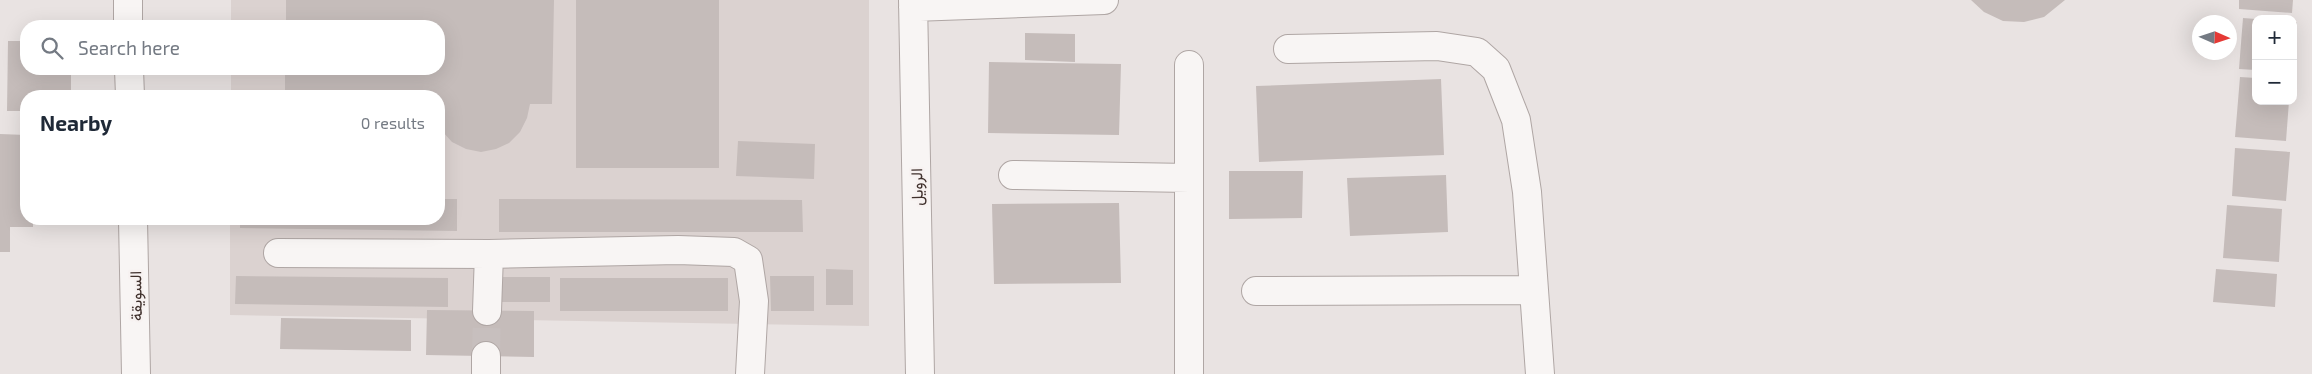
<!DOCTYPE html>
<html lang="en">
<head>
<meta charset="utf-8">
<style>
  :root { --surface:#fff; --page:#f6f6f7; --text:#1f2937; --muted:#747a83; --line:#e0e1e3 }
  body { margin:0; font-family:"Exo 2",Vazirmatn,sans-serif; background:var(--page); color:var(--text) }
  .controls { position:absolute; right:15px; top:15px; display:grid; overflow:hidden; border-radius:10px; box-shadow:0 5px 20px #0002 }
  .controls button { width:45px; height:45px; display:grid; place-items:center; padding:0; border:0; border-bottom:1px solid var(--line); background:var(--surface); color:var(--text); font:25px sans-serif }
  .compass { position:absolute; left:2192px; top:15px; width:45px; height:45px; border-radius:50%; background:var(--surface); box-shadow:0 5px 20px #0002; rotate:93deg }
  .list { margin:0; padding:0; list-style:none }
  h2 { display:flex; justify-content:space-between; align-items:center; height:65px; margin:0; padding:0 20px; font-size:21px }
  h2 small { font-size:16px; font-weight:400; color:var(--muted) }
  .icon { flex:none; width:28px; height:28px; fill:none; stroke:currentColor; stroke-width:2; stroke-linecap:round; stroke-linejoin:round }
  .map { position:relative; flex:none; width:2312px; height:374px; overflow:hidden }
  .search { position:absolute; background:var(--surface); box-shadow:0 5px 20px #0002; left:20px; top:20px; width:425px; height:55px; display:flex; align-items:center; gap:12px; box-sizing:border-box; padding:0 18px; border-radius:20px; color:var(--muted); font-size:19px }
  .panel { position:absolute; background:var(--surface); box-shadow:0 5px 20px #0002; left:20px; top:90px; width:425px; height:135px; border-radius:20px }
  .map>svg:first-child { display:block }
  .built { fill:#dbd2d0 }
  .building { fill:#c5bcba }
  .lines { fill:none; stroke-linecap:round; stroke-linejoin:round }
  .minor-tunnel { stroke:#c7bfbe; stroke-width:28; stroke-dasharray:28 14; stroke-linecap:butt }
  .minor-casing { stroke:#afa6a4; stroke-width:30 }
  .minor { stroke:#f8f5f4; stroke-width:28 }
  .labels { text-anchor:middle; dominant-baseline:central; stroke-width:5; stroke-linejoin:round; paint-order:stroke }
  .street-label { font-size:16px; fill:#3f302c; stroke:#f7f2f1 }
</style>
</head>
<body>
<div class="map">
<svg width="2312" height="374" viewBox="0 0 2312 374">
  <rect width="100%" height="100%" fill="#e9e3e2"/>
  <path class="built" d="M231,0H869V326L230,315V219H439V96H231V69H439V26H231Z"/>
  <path class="building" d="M286,0H554L552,104H530L527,118L520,132L509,143L496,149L481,152L466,149L452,142L442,131L439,126V96H285V69H439V26H286Z
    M576,0H719V168H576Z
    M1971,0H2065L2044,17L2024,22L2003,21L1984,12Z
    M2239,0H2293L2292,13L2239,9Z
    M2243,18L2256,19V70L2239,69Z
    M2293,22H2297L2295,53H2293Z
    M1025,33L1075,34V62L1025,60Z
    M8,41H26V69H71V96H26V111H7Z
    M989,62L1121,64L1119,135L988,133Z
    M2240,77L2256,78V101H2289L2286,141L2235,137Z
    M1441,79L1444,155L1259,162L1256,86Z
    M0,134L26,135V219H33V227H10V252H0Z
    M738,141L815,144L814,179L736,176Z
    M2235,148L2290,152L2286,201L2232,196Z
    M1229,171H1303L1302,218L1229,219Z
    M1446,175L1448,232L1350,236L1347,178Z
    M439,199H457V231L240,228V219H439Z
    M499,199L802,200L803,232H499Z
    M1119,203L1121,283L994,284L992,204Z
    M2227,205L2282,209L2279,262L2223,258Z
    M826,269L853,270V305H826Z
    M2216,269L2277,274L2275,307L2213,302Z
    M236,276L448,278V307L235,304Z
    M770,276H814V311H771Z
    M501,277H550V302H500Z
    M560,278H728V311H560Z
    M427,310L534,311V357L426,355Z
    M281,318L411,320V351L280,349Z"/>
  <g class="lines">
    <path class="minor-tunnel" d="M486,356L487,311"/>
    <g class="minor-casing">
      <path id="minor" d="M128,0V26
        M913,0L920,374
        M913,7L1104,0
        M1288,49L1437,46L1477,52L1496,69L1516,120L1527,192L1540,374
        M1189,65V374
        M129,69L130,96
        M1013,175L1189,178
        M133,219L136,374
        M278,253L489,254L678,250L734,252L748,260L754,301L750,374
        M1256,291L1534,290
        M487,311L489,254
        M486,356V374"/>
    </g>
    <use href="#minor" class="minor"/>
  </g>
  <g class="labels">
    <g class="street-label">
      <text transform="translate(916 187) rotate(-91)">الرويل</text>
      <text transform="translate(135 296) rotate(-91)">السويقة</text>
    </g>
  </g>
</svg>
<div class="controls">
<button>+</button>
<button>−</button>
</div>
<svg class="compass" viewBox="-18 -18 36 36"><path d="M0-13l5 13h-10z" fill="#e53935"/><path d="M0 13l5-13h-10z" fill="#747a83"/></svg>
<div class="search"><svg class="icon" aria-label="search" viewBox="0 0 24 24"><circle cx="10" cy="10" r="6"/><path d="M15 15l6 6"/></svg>Search here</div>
<section class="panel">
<h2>Nearby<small>0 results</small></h2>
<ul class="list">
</ul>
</section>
</div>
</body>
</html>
